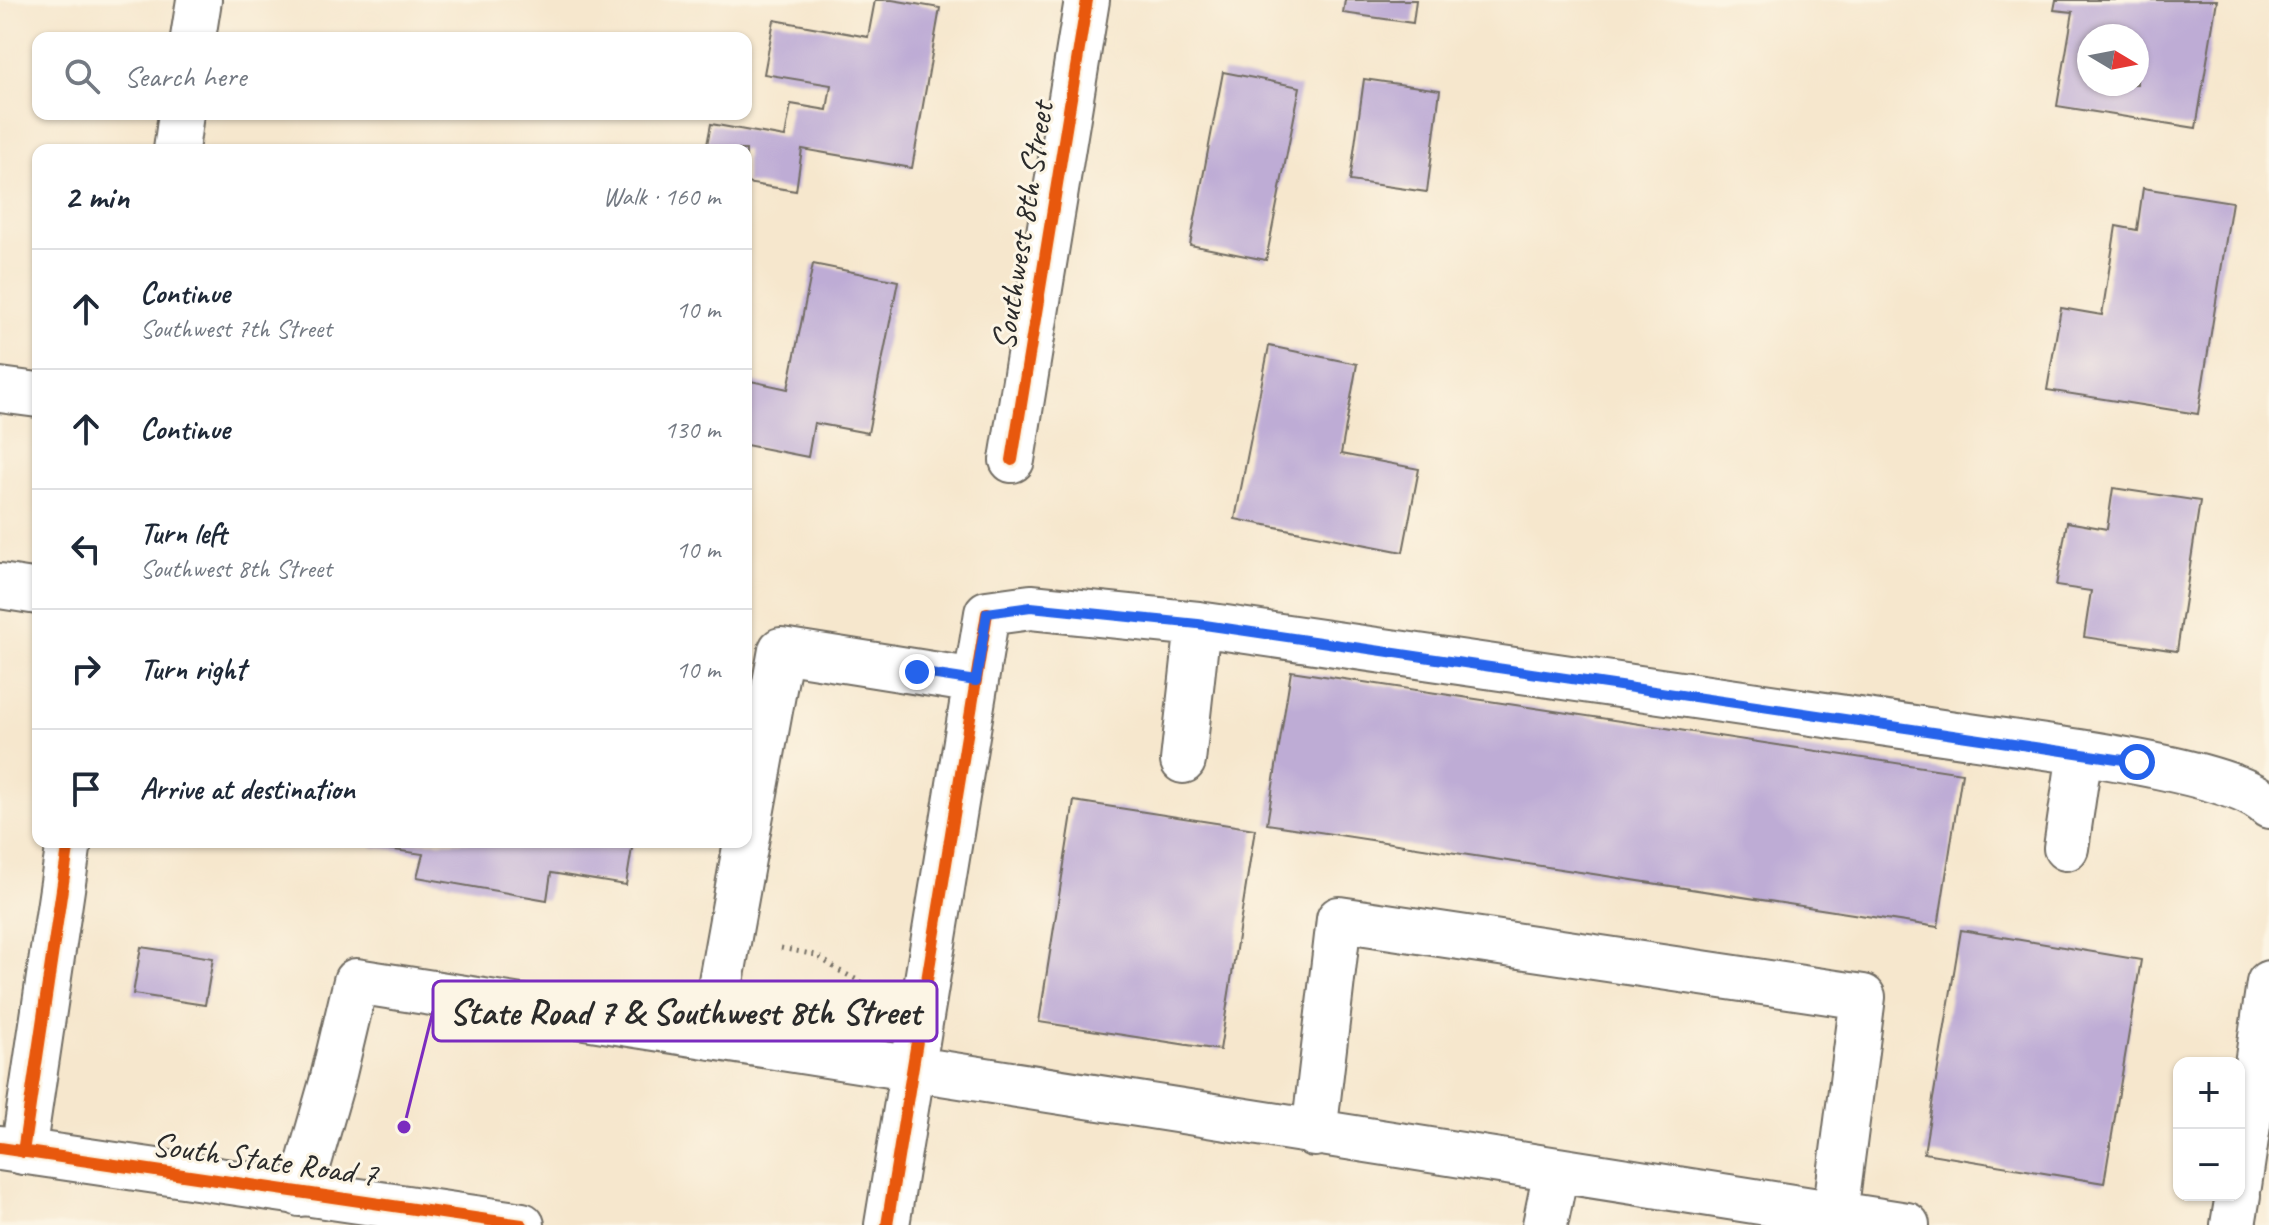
<!DOCTYPE html>
<html lang="en">
<head>
<meta charset="utf-8">
<style>
  :root { --surface:#fff; --page:#f6f6f7; --text:#1f2937; --muted:#747a83; --line:#e0e1e3 }
  body { margin:0; font-family:Caveat,sans-serif; background:var(--page); color:var(--text) }
  .controls { position:absolute; right:24px; bottom:24px; display:grid; overflow:hidden; border-radius:16px; box-shadow:0 2px 6px #0004 }
  .controls button { width:72px; height:72px; display:grid; place-items:center; padding:0; border:0; border-bottom:2px solid var(--line); background:var(--surface); color:var(--text); font:40px sans-serif }
  .compass { position:absolute; left:2077px; top:24px; width:72px; height:72px; border-radius:50%; background:var(--surface); box-shadow:0 2px 6px #0004; rotate:100deg }
  .stop { position:absolute; width:24px; height:24px; margin:-18px; border:6px solid #2563eb; border-radius:50%; background:#fff }
  .stop.end { background:#2563eb; border-color:#fff; box-shadow:0 2px 8px #0008 }
  .list { margin:0; padding:0; list-style:none }
  h2 { display:flex; justify-content:space-between; align-items:center; height:104px; margin:0; padding:0 32px; font-size:34px }
  h2 small { font-size:26px; font-weight:400; color:var(--muted) }
  .list li { display:grid; grid-template-columns:52px 1fr auto; gap:24px; align-items:center; box-sizing:border-box; height:120px; padding:0 32px; border-top:2px solid var(--line) }
  .list b { display:block; font-size:30px; white-space:nowrap }
  .list p { margin:0; font-size:26px; white-space:nowrap; color:var(--muted) }
  .list em { font-size:26px; font-style:normal; color:var(--muted) }
  .icon { flex:none; width:44px; height:44px; fill:none; stroke:currentColor; stroke-width:2; stroke-linecap:round; stroke-linejoin:round }
  .map { position:relative; flex:none; width:2269px; height:1225px; overflow:hidden }
  .search { position:absolute; background:var(--surface); box-shadow:0 2px 6px #0004; left:32px; top:32px; width:720px; height:88px; display:flex; align-items:center; gap:20px; box-sizing:border-box; padding:0 28px; border-radius:16px; color:var(--muted); font-size:30px }
  .panel { position:absolute; background:var(--surface); box-shadow:0 2px 6px #0004; left:32px; top:144px; width:720px; height:704px; border-radius:16px }
  .map>svg:first-child { display:block }
  .building { fill:#beacd5; fill-rule:evenodd }
  .lines { fill:none; stroke-linecap:round; stroke-linejoin:round }
  .minor-casing { stroke:#726d64; stroke-width:48 }
  .major-casing { stroke:#726d64; stroke-width:48 }
  .path { stroke:#726d64; stroke-width:5; stroke-dasharray:2 6; stroke-linecap:butt }
  .minor { stroke:#fff; stroke-width:44 }
  .major { stroke:#fff; stroke-width:44 }
  .cycleway-casing { stroke:#fcf5e5; stroke-width:17 }
  .cycleway { stroke:#e8590c; stroke-width:12 }
  .route { stroke:#2563eb; stroke-width:10 }
  .labels { text-anchor:middle; dominant-baseline:central; stroke-width:6; stroke-linejoin:round; paint-order:stroke }
  .street-label { font-size:34px; fill:#2b2b2b; stroke:#fcf5e5 }
  .leader { fill:none; stroke:#7b2cbf; stroke-width:3 }
  .callout-dot { fill:#7b2cbf; stroke:#fcf5e5; stroke-width:3 }
  .callout { fill:#fcf5e5; stroke:#7b2cbf; stroke-width:3 }
  .callout-label { font-size:36px; text-anchor:middle; font-weight:bold; fill:#2b2b2b }
</style>
</head>
<body>
<div class="map">
<svg width="2269" height="1225" viewBox="0 0 2269 1225">
  <rect width="100%" height="100%" fill="#fcf5e5"/>
  <filter id="ink" filterUnits="userSpaceOnUse"><feTurbulence type="fractalNoise" baseFrequency=".0125" numOctaves="2"/><feDisplacementMap in="SourceGraphic" scale="16" xChannelSelector="R" yChannelSelector="G"/><feConvolveMatrix kernelMatrix="1 2 1 2 8 2 1 2 1" color-interpolation-filters="sRGB"/></filter>
  <filter id="wash" filterUnits="userSpaceOnUse"><feTurbulence type="fractalNoise" baseFrequency=".006" numOctaves="4" result="noise"/><feDisplacementMap in="SourceGraphic" scale="32" xChannelSelector="R" yChannelSelector="G"/><feGaussianBlur stdDeviation="1.8" result="paint"/><feColorMatrix in="noise" values="0 0 0 0 0 0 0 0 0 0 0 0 0 0 0 0 0 1.4 0 .05"/><feComposite in="paint" operator="in"/></filter>
  <g filter="url(#wash)">
    <rect width="100%" height="100%" fill="#f6e7cd"/>
    <g id="blocks">
      <path class="building" d="M875,0H892L940,8L912,168L802,149L796,191L746,183V150H706L711,124L785,137L791,104L827,110L831,85L764,74L774,20L868,37Z
        M1345,0H1416L1413,23L1343,13Z
        M2056,0H2217L2196,128L2057,106L2073,12L2054,10ZM2089,36H2137V84H2089Z
        M1223,72L1300,87L1266,260L1190,245Z
        M1364,79L1440,90L1427,192L1350,181Z
        M2143,188L2232,202L2198,414L2047,390L2061,308L2102,315L2116,226L2137,230Z
        M813,264L898,281L868,433L814,423L808,457L746,445V380L788,389Z
        M1269,346L1357,364L1341,454L1419,469L1403,552L1235,519Z
        M2113,488L2200,501L2177,651L2084,637L2091,591L2056,586L2067,522L2107,529Z
        M1291,671L1962,773L1938,927L1267,824Z
        M1074,801L1255,829L1220,1050L1039,1022Z
        M373,842H633L626,885L551,873L547,900L417,877L423,854L372,847Z
        M1961,930L2141,960L2104,1183L1924,1153Z
        M141,947L213,958L205,1005L133,994Z"/>
    </g>
  </g>
  <g filter="url(#ink)">
    <use href="#blocks" fill-opacity="0" stroke="#726d64" stroke-width="2"/>
    <g class="lines">
      <g class="minor-casing">
        <path id="minor" d="M193,38L199,0
          M176,150L181,114
          M0,390L38,395
          M1012,460L1087,0
          M0,586L38,592
          M1183,761L1198,624L2080,752
          M746,842L781,650L976,681
          M2066,848L2080,752C2123,759 2241,778 2269,806
          M711,1037L746,842
          M1314,1134L1339,919L1863,997L1835,1214
          M23,1152L69,842
          M2239,1186L2269,983
          M300,1194L332,1082L356,981L1907,1225
          M887,1225L987,613L1031,607L1198,624
          M1545,1225L1556,1171
          M2233,1225L2238,1195"/>
      </g>
      <g class="major-casing">
        <path id="major" d="M0,1148L522,1225"/>
      </g>
      <path class="path" d="M781,948L816,955L838,970L863,983"/>
      <use href="#minor" class="minor"/>
      <use href="#major" class="major"/>
      <g class="cycleway-casing">
        <path id="cycleway" d="M1012,460L1087,0
          M0,1148L522,1225
          M23,1152L69,842
          M887,1225L987,613"/>
      </g>
      <use href="#cycleway" class="cycleway"/>
    </g>
  </g>
  <g class="lines" filter="url(#ink)">
    <path class="route" d="M917,672L976,681L987,613L1031,607L1198,624L2137,762"/>
  </g>
  <g class="labels">
    <g class="street-label">
      <text transform="translate(1022 226) rotate(-81)">Southwest 8th Street</text>
      <text transform="translate(265 1159) rotate(8)">South State Road 7</text>
    </g>
  </g>
  <path class="leader" d="M404 1127L433 1011"/>
  <circle class="callout-dot" cx="404" cy="1127" r="8"/>
  <rect class="callout" x="433" y="981" width="504" height="60" rx="8"/>
  <g class="callout-label">
    <text x="685" y="1024">State Road 7 &amp; Southwest 8th Street</text>
  </g>
</svg>
<div class="controls">
<button>+</button>
<button>−</button>
</div>
<svg class="compass" viewBox="-18 -18 36 36"><path d="M0-13l5 13h-10z" fill="#e53935"/><path d="M0 13l5-13h-10z" fill="#747a83"/></svg>
<div class="stop" style="left:2137px;top:762px"></div>
<div class="stop end" style="left:917px;top:672px"></div>
<div class="search"><svg class="icon" aria-label="search" viewBox="0 0 24 24"><circle cx="10" cy="10" r="6"/><path d="M15 15l6 6"/></svg>Search here</div>
<section class="panel">
<h2>2 min<small>Walk · 160 m</small></h2>
<ul class="list">
<li><svg class="icon" aria-label="ahead" viewBox="0 0 24 24"><path d="M12 20V5M6 11l6-6 6 6"/></svg><div><b>Continue</b><p>Southwest 7th Street</p></div><em>10 m</em></li>
<li><svg class="icon" aria-label="ahead" viewBox="0 0 24 24"><path d="M12 20V5M6 11l6-6 6 6"/></svg><div><b>Continue</b></div><em>130 m</em></li>
<li><svg class="icon" aria-label="left" viewBox="0 0 24 24"><path d="M17 20v-9H6M10 6l-5 5 5 5"/></svg><div><b>Turn left</b><p>Southwest 8th Street</p></div><em>10 m</em></li>
<li><svg class="icon" aria-label="right" viewBox="0 0 24 24"><path d="M7 20v-9h11M14 6l5 5-5 5"/></svg><div><b>Turn right</b></div><em>10 m</em></li>
<li><svg class="icon" aria-label="arrive" viewBox="0 0 24 24"><path d="M6 21V4h12l-3 4 3 4H6"/></svg><div><b>Arrive at destination</b></div></li>
</ul>
</section>
</div>
</body>
</html>
